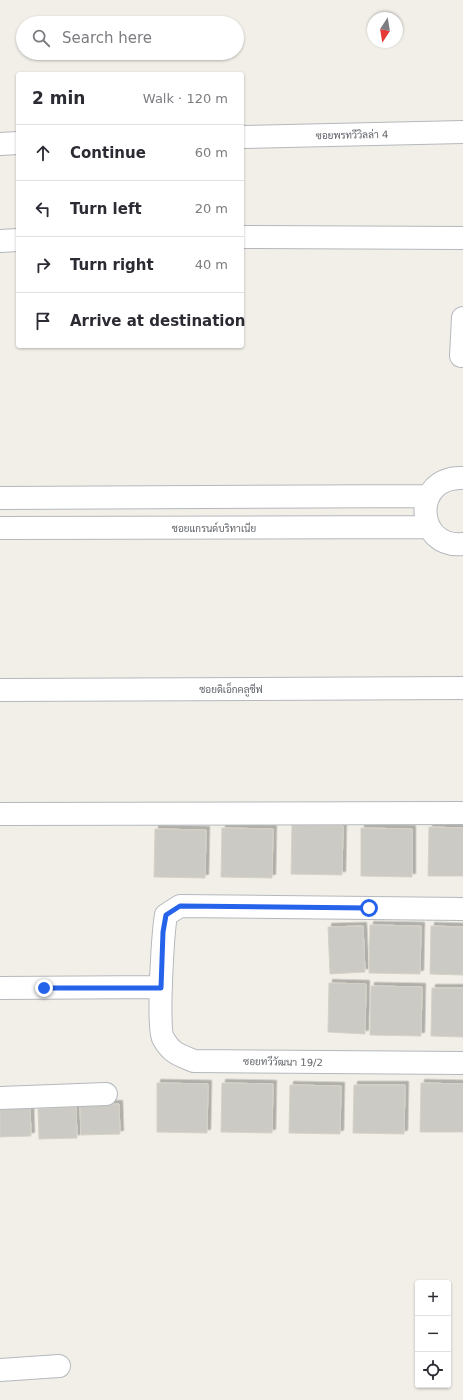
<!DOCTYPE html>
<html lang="en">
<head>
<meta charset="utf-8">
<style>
  :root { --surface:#fff; --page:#f2f2f3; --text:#2b2b33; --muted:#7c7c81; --line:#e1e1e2 }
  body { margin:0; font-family:"DejaVu Sans",Sarabun,sans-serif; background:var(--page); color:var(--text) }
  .controls { position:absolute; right:12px; bottom:12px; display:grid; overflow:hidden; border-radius:4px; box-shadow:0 1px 3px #0004 }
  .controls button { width:36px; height:36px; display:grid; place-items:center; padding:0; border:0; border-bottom:1px solid var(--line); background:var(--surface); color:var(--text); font:20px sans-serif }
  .compass { position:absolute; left:367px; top:12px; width:36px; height:36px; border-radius:50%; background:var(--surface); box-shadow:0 1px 3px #0004; rotate:192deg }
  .stop { position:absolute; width:12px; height:12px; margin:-9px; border:3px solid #2563eb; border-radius:50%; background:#fff }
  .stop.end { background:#2563eb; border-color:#fff; box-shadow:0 1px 4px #0008 }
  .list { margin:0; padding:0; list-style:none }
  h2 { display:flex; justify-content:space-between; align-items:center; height:52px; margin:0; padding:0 16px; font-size:17px }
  h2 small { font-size:13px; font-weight:400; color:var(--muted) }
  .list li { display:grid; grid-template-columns:26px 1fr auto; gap:12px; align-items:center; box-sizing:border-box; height:56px; padding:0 16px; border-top:1px solid var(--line) }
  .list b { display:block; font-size:15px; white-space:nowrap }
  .list em { font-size:13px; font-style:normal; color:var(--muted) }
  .icon { flex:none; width:22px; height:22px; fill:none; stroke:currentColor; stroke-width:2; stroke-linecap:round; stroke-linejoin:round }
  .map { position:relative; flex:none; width:463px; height:1400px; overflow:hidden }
  .search { position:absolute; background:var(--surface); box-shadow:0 1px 3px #0004; left:16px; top:16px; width:228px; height:44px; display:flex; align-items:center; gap:10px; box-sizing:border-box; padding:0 14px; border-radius:22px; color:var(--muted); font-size:15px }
  .panel { position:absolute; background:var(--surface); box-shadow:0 1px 3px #0004; left:16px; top:72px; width:228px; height:276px; border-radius:4px }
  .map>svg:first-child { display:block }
  .building { fill:#cccac5; stroke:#d6d1c6; filter:url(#shadow) }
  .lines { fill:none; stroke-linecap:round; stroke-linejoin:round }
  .minor-casing { stroke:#b5b8bc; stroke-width:24 }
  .minor { stroke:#fff; stroke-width:22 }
  .route { stroke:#2563eb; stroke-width:5 }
  .labels { text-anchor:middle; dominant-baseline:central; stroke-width:3.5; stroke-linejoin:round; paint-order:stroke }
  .street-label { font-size:10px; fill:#5f6368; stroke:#fff }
</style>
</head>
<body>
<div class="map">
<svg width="463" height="1400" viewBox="0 0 463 1400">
  <defs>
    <filter id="shadow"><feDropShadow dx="3.5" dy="-3.5" stdDeviation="0" flood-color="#0004"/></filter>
  </defs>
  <rect width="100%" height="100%" fill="#f1efe8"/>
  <path class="building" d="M292,825L343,826L342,875L291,874Z
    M429,827L463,828V876H428Z
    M222,828L273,829L272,878L221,877Z
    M361,828L412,829V877L361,876Z
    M155,829L206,830L205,878L154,877Z
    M370,925L421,926L420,974L369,973Z
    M363,926L365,972L330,974L328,927Z
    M431,926L463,927V975L430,974Z
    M329,983L366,984L365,1034L328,1032Z
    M371,986L422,987L421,1036L370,1035Z
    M432,988H463V1037L431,1036Z
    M157,1083L208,1084L207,1133L157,1132Z
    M222,1083L273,1084L272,1133L221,1132Z
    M421,1083L463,1084V1132H420Z
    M290,1085L341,1086L340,1134L289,1133Z
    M354,1085H405L404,1134L353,1133Z
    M119,1104L120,1134L81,1135L80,1105Z
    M30,1106L31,1136L0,1137V1107Z
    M76,1107L77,1138L39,1139L38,1109Z"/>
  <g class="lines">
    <g class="minor-casing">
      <path id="minor" d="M242,137L463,132
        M0,144L18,143
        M242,237L463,238
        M0,241L18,240
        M461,356L463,318
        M463,478C411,476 415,549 463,544
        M0,498L429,496
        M0,528L429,527
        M0,690L463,688
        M0,814L463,813
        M463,909L180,906L166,915C163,932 157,1027 163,1038C171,1053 179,1055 194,1061L463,1063
        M0,988L161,987
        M0,1098L106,1094
        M0,1370L59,1366"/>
    </g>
    <use href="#minor" class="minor"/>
  </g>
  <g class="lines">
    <path class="route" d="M44,988H161L163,932L166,915L180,906L369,908"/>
  </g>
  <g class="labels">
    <g class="street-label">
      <text transform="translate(352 135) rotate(-1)">ซอยพรทวีวิลล่า 4</text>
      <text x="214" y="528">ซอยแกรนด์บริทาเนีย</text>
      <text x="231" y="689">ซอยดิเอ็กคลูซีฟ</text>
      <text transform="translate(283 1062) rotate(1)">ซอยทวีวัฒนา 19/2</text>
    </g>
  </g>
</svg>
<div class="controls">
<button>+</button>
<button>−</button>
<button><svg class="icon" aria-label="locate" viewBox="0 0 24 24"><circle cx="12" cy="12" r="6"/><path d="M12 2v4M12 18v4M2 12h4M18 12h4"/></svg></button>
</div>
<svg class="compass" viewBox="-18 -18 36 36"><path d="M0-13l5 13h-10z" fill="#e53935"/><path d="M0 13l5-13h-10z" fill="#7c7c81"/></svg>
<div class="stop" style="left:369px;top:908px"></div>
<div class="stop end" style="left:44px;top:988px"></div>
<div class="search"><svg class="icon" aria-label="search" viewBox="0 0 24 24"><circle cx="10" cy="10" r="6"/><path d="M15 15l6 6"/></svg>Search here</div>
<section class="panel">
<h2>2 min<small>Walk · 120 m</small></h2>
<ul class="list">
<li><svg class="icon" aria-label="ahead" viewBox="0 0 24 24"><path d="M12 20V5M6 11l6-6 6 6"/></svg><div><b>Continue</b></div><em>60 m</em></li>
<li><svg class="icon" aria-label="left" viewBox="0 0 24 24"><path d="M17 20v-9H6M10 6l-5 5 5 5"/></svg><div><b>Turn left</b></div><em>20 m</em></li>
<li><svg class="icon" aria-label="right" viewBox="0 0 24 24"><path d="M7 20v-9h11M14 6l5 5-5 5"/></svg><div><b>Turn right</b></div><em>40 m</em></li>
<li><svg class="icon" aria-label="arrive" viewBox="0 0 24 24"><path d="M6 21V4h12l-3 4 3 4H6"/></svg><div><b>Arrive at destination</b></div></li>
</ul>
</section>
</div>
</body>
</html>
